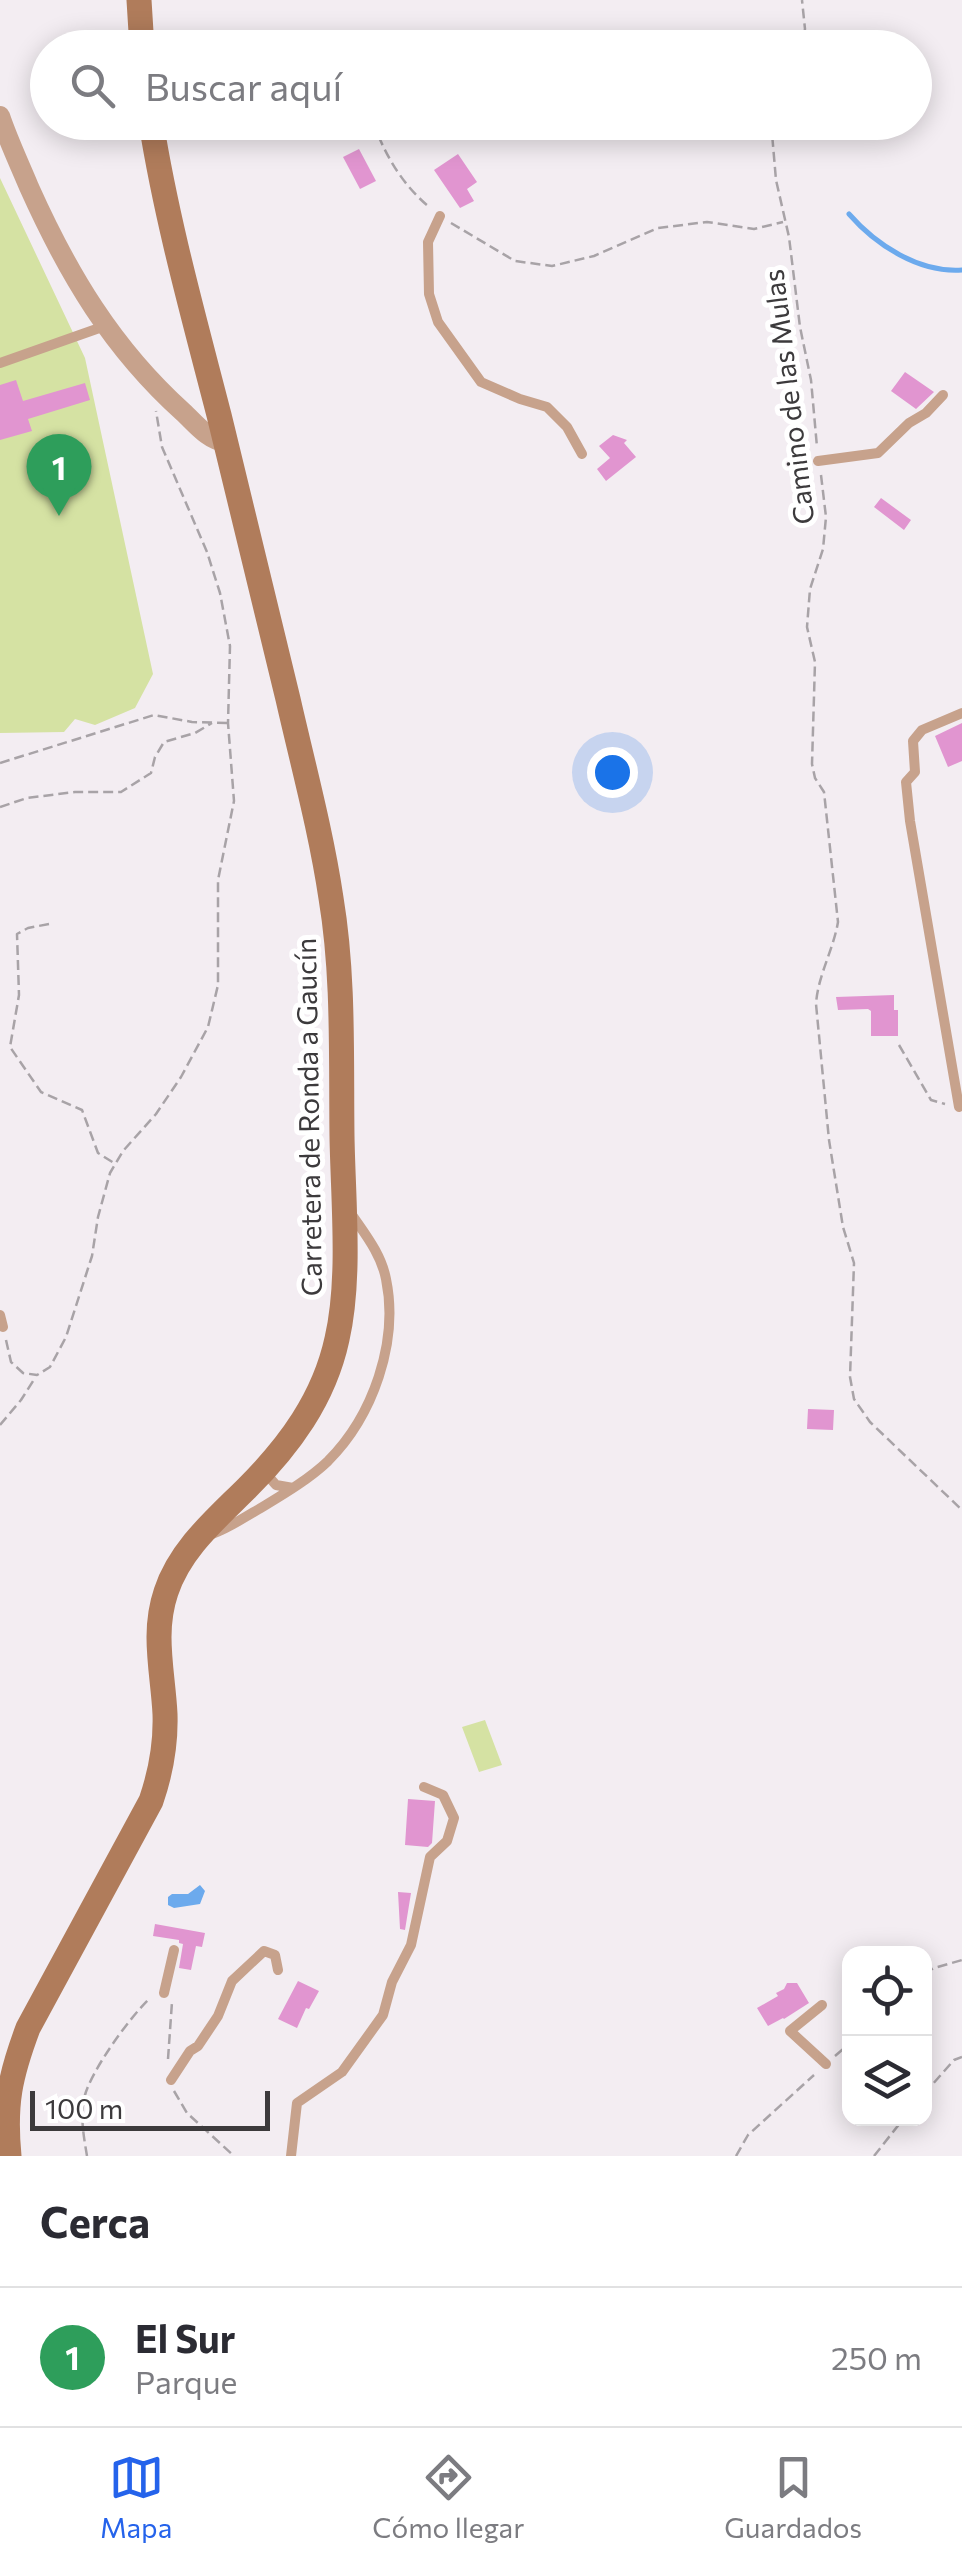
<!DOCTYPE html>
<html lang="es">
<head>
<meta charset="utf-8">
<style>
  :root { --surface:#fff; --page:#f7f7f7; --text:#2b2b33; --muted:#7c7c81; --line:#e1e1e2; --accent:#2563eb }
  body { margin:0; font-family:Commissioner,sans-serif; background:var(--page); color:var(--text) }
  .controls { position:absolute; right:30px; bottom:30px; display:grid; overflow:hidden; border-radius:20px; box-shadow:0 5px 25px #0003 }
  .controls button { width:90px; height:90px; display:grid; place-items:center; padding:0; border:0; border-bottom:2px solid var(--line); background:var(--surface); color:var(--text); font:50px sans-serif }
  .scale { position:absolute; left:30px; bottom:25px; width:240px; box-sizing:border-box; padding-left:10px; border:5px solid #3c3a3c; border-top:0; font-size:28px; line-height:35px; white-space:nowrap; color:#3c3a3c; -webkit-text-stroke:8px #fff; paint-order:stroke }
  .you { position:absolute; left:612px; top:772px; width:35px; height:35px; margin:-25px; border:8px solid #fff; border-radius:50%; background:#1a73e8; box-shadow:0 0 0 15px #1a73e833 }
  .badge { display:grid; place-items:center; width:65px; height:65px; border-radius:50%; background:var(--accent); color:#fff; font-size:32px; font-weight:700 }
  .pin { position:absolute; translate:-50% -82px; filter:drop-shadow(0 2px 5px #0008) }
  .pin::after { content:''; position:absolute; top:52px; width:35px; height:30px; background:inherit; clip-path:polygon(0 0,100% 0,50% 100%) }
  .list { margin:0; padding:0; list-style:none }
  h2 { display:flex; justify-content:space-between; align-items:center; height:130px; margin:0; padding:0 40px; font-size:42px }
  h2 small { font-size:32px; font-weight:400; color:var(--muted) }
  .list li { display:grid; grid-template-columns:65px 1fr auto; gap:30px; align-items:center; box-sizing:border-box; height:140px; padding:0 40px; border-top:2px solid var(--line) }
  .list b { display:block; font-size:38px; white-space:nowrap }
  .list p { margin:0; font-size:32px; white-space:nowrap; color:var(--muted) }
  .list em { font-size:32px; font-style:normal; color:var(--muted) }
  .icon { flex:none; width:55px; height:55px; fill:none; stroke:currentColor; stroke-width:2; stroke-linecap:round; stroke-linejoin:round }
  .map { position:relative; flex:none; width:962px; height:2156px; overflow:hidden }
  .search { position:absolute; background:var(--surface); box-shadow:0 5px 25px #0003; left:30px; right:30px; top:30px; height:110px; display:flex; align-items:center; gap:25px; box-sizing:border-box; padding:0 35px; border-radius:55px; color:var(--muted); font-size:38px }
  .sheet { height:270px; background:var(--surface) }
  nav { display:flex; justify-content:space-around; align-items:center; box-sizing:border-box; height:140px; border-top:2px solid var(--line); background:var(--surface); font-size:28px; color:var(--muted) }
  nav a { display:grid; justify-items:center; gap:5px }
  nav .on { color:var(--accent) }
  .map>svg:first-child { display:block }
  .green { fill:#d5e2a3 }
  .water { fill:#6caaed }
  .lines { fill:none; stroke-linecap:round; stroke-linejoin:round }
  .stream { stroke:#6caaed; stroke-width:5 }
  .building { fill:#e195d0 }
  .path { stroke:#a8a3a7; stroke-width:2.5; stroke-dasharray:10 5; stroke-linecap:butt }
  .lane { stroke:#c7a28c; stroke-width:10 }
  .street { stroke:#c7a28c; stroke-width:20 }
  .secondary { stroke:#b07c5b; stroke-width:25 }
  .labels { text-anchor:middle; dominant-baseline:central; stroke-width:10; stroke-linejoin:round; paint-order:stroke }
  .street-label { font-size:28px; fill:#3c3a3c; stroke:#fff }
</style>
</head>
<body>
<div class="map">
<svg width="962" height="2156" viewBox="0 0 962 2156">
  <rect width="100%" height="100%" fill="#f3edf2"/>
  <path class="green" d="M0,178L85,358L153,674L135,708L95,725L75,719L64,732L0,733Z
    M485,1720L502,1765L479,1772L462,1727Z"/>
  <path class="water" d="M200,1885L205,1891L200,1904L174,1908L168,1905V1897L172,1894H188Z"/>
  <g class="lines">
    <path class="stream" d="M849,214C876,245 919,273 962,270"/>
  </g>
  <path class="building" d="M399,30L405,41L390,48L385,38Z
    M359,149L376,181L360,189L343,157Z
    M458,154L477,182L467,189L474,201L460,208L434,170Z
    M905,372L934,392L916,409L891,391Z
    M16,380L23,401L85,383L90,400L28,419L32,431L0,440V385Z
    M613,435L627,440L624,443L636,457L606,481L597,469L610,458L599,446Z
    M881,498L911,520L904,530L874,507Z
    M962,723V761L948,767L935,736Z
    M894,995V1010H898V1036H871V1011L868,1009L838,1010L836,997Z
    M808,1409L834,1410L833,1430L807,1429Z
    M408,1799L435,1801L432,1843L428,1847L405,1845Z
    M398,1892L411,1893L405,1930L400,1929Z
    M155,1924L205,1933L202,1947L196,1946L191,1970L179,1968L183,1944L179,1943V1940L153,1936Z
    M298,1981L319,1991L309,2009L306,2008L297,2028L278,2019Z
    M787,1983H797L809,2003L784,2019L783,2018L768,2026L757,2008L778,1996L776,1993L784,1989Z"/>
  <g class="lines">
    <path class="path" d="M801,48L805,29L802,0
      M373,122C385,155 402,184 428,206
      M771,122L776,180L789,237L800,327L811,380L817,447
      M451,223L515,261L552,266L594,256L658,228L707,222L754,229L783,222
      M821,475L826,517L823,549L810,589L807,627L815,662L812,764L815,778L824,792L838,922C833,951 818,975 816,1004L829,1140L843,1227L854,1263L850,1377L854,1399L870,1422L962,1510
      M0,763L154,715L192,722L227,723
      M0,807L27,798L75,792H121L151,773L155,757L164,742L195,733L212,723
      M49,924L28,928L17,934L19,995L10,1047L41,1092L82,1110L98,1153L114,1163
      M899,1045L931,1100L945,1104
      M6,1340L11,1362L23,1373L37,1375L50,1367L66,1337L92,1256L98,1217L110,1173L123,1151L156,1114L181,1077L208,1027L218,985V880L234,801L228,723L230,646L220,593L207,552L162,447L156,411
      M0,1425L21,1400L35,1378
      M924,1973L934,1968L962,1960
      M835,2056L850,2043
      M168,2059L172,2002
      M174,2091L187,2113L234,2156
      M924,2094L954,2060L962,2057
      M87,2156C84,2138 80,2117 84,2099C89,2073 130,2017 150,1998
      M736,2156L748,2135L814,2075
      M874,2156L904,2118"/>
    <path class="lane" d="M440,216L428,242L429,294L438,322L481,382L520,399L547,407L567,427L582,454
      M0,363L105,326
      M818,461L878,453L909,423L926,413L943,395
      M959,1107L910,821L906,782L915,772L913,741L922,730L962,713
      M0,1315L3,1327
      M270,1469L269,1477L276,1485L293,1488
      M212,1534C229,1528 243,1518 259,1509C282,1495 308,1480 328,1461C373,1416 399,1342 386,1279C381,1253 364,1233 350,1212
      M164,1993L174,1950
      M822,2005L790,2031L826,2064
      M171,2080L190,2051L198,2046L218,2016L232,1981L264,1951L275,1955L278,1970
      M291,2156L297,2103L342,2072L383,2015L392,1982L411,1945L430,1857L447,1841L454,1818L443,1795L424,1787"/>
    <path class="street" d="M0,116C8,140 19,163 29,187C68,274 112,348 183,412C196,424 208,440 225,442"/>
    <path class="secondary" d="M139,0L142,48
      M9,2156C4,2104 10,2076 28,2028L151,1801C161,1772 166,1745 165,1714C163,1673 152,1633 166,1592C180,1549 216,1519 247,1488C289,1446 324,1399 337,1339C351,1278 343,1200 342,1136C341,1057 344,976 331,898C321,831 303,765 288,699C265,605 243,510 219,415C194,318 167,222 151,122"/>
  </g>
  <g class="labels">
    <g class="street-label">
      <text transform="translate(788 397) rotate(-97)">Camino de las Mulas</text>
      <text transform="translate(308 1117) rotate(-91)">Carretera de Ronda a Gaucín</text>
    </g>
  </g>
</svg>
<div class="controls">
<button><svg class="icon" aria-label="locate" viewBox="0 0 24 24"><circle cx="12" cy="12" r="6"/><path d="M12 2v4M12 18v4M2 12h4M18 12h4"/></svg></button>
<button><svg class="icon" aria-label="layers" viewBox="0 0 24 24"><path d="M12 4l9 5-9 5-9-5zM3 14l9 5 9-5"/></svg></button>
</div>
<div class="scale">100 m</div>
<div class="you"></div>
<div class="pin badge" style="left:59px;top:516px;background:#2e9e5b">1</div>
<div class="search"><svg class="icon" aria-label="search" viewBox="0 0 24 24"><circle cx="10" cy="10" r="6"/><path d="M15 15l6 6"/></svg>Buscar aquí</div>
</div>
<section class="sheet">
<h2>Cerca<small></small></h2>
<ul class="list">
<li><span class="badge" style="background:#2e9e5b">1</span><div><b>El Sur</b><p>Parque</p></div><em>250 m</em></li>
</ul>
</section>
<nav>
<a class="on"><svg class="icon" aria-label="map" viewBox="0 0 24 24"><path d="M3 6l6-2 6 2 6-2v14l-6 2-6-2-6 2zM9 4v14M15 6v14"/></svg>Mapa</a>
<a><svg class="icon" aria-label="directions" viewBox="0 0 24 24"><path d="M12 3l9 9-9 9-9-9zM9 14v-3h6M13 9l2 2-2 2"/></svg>Cómo llegar</a>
<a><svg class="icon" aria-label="saved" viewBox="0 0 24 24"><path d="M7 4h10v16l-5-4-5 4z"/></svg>Guardados</a>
</nav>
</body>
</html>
